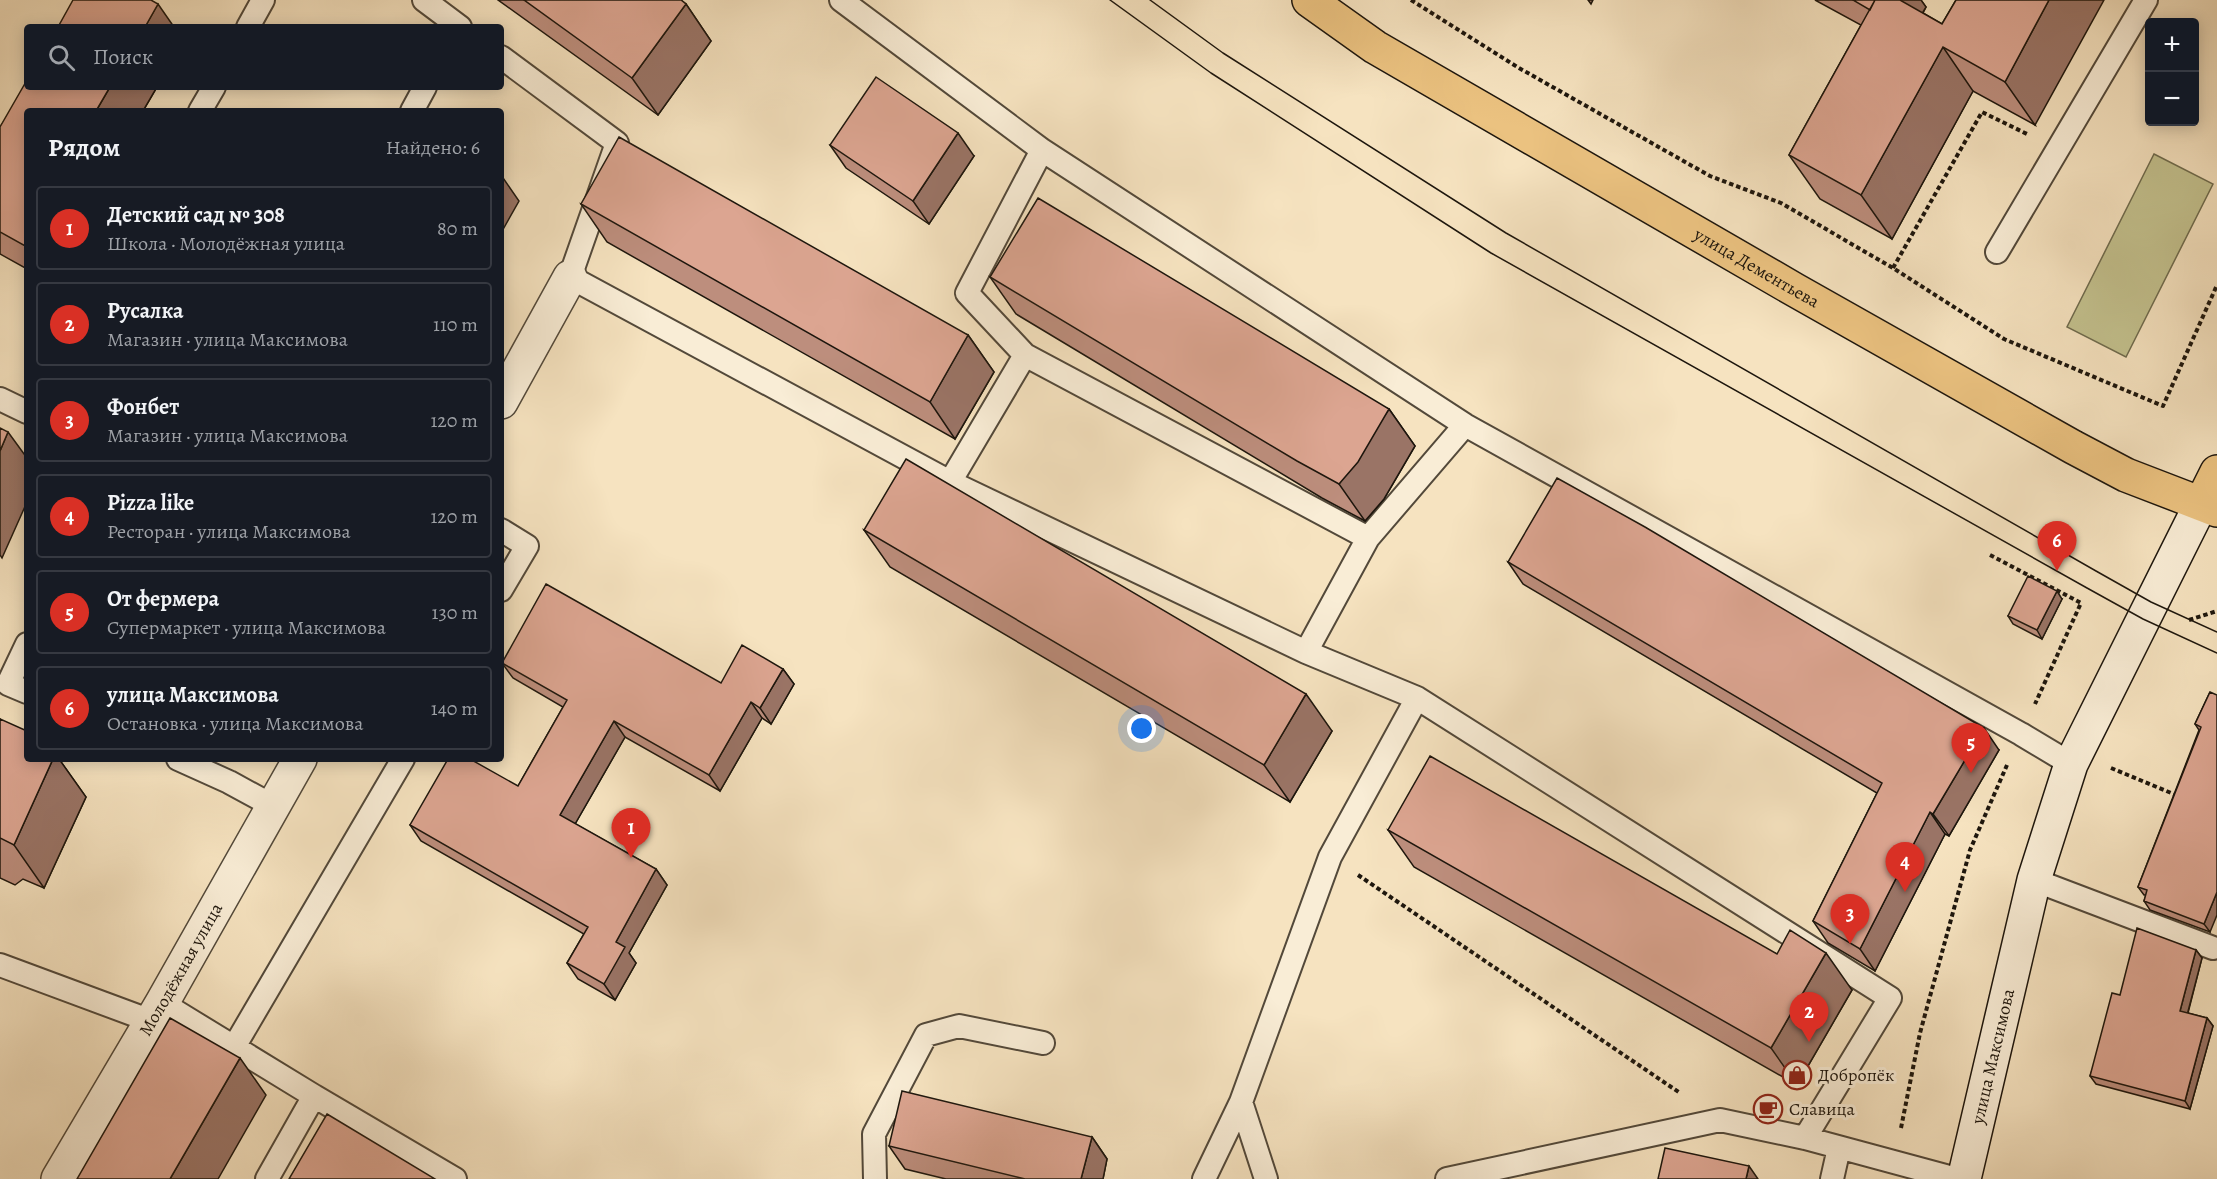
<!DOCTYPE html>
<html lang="ru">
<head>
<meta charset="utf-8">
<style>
  :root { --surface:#171b24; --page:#242831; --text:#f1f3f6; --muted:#9ea1a6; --line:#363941; --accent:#d93025 }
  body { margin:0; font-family:Alegreya,serif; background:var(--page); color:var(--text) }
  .controls { position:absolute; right:18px; top:18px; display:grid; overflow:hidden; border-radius:6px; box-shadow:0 3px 15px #0003 }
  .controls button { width:54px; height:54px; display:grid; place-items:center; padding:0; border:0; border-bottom:2px solid var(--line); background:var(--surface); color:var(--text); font:30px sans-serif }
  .you { position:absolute; left:1142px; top:729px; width:21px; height:21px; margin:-15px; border:4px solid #fff; border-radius:50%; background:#1a73e8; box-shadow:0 0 0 9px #1a73e833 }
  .badge { display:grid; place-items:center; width:39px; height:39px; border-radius:50%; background:var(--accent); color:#fff; font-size:20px; font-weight:700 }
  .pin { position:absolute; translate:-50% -50px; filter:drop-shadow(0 2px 3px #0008) }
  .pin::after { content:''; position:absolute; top:32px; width:21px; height:18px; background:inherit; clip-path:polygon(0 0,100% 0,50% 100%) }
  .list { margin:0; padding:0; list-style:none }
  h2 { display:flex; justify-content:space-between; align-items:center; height:78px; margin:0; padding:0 24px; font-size:26px }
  h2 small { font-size:20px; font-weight:400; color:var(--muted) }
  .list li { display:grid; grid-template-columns:39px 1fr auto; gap:18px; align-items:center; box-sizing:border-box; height:84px; margin:0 12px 12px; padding:0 12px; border:2px solid var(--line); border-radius:6px }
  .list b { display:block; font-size:22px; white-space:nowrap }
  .list p { margin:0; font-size:20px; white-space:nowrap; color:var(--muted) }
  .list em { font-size:20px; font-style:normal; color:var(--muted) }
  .icon { flex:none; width:33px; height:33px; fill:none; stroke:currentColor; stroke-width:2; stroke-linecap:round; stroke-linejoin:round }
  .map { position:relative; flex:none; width:2217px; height:1179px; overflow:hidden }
  .search { position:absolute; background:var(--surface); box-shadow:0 3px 15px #0003; left:24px; top:24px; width:480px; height:66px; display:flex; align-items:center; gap:15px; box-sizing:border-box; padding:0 21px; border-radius:6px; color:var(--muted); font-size:22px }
  .panel { position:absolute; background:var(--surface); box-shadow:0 3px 15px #0003; left:24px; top:108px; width:480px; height:654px; border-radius:6px }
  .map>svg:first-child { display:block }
  .green { fill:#c3c18e; stroke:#706c4e; stroke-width:1.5 }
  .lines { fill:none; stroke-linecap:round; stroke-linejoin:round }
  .service-casing { stroke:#53493a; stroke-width:26 }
  .minor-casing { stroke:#53493a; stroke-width:36 }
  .secondary-casing { stroke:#1d160d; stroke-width:36 }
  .primary-casing { stroke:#1d160d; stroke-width:36 }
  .path { stroke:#1d160d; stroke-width:4; stroke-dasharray:4.5 3; stroke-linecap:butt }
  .service { stroke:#f9edd6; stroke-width:22 }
  .minor { stroke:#f9edd6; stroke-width:33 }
  .secondary { stroke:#f9edd6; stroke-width:33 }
  .primary { stroke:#ebc280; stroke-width:33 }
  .tram { stroke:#1d160d; stroke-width:1.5 }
  .wall { fill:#bd8e7d; stroke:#1d160d; stroke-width:1.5 }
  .shaded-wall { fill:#9a7466; stroke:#1d160d; stroke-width:1.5 }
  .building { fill:#dca591; stroke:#1d160d; stroke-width:1.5 }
  .labels { text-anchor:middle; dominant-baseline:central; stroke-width:6; stroke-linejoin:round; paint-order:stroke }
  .street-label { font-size:18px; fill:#1d160d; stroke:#f9edd6 }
  .poi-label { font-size:18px; fill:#1d160d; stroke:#f9edd6; text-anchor:start }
</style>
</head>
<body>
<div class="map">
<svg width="2217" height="1179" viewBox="0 0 2217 1179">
  <rect width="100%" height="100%" fill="#f6e3c0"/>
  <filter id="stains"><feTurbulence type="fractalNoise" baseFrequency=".00333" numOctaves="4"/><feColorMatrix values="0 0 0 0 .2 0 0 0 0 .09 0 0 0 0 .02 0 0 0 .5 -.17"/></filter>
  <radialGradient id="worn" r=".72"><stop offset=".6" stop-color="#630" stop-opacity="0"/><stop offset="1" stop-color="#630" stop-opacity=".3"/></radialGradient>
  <path class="green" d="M2154,154L2213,184L2126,357L2067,327Z"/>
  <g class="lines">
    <g class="service-casing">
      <path id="service" d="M424,0L460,27
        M841,0L1042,150L1465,425L2021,734L2071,764
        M248,27L263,0
        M501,57L617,143L570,277L950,482L1306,652
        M200,111L214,87
        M412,111L425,87
        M1042,150L967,293L1025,355L1368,538
        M1997,252L2146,0
        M0,399L27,412
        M1465,425L1368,538L1306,652L1417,698L1890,998L1805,1138
        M950,482L1025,355
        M501,530L527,546L501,590
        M27,644L8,684L27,692
        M178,759L229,782L273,806
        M2034,880L2213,948
        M0,965L151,1021
        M162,1003L314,1096
        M234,1047L403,759
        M1241,1102L1266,1179
        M267,1179L314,1096L455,1179
        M875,1179L874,1134L926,1035L959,1026L1043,1043
        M1204,1179L1241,1102L1330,857L1417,698
        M1447,1179L1720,1120L1805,1138L1957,1179
        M1832,1179L1839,1148"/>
    </g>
    <g class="minor-casing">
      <g id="minor">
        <path d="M501,402L570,277"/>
        <path id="s1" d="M58,1179L162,1003L300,759"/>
      </g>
    </g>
    <g class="secondary-casing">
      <g id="secondary">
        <path id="s2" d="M1964,1179L2034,880L2071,764L2202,502"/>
      </g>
    </g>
    <g class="primary-casing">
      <g id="primary">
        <path id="s3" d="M1309,0L1375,47L1795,290L2073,447L2126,475L2217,510"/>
        <path d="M2202,502L2217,472"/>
      </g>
    </g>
    <path class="path" d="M1411,0L1519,68L1710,176L1781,203L1893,268L2004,339L2163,406L2217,285
      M1893,268L1982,112L2027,134
      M1990,555L2081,603L2035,704
      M2189,620L2217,611
      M2111,768L2176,795
      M1358,875L1680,1093
      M1901,1128L1920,1033L1970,850L2007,765"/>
    <use href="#service" class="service"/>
    <use href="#minor" class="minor"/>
    <use href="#secondary" class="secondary"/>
    <use href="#primary" class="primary"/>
    <path class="tram" d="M1110,0L1211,73L1491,253L2087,588L2143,619L2217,653
      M1150,0L1223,53L1506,233L2096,571L2151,602L2217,632"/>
  </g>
  <path class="wall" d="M498,0H681L686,4L711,41L658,115Z
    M1815,0H1921L1926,7L1923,13L1942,24L1956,0L2035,125L1973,91L1892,239L1820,199L1789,155L1861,25Z
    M27,87H157L143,111H27V269L0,254V127Z
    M830,145L974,156L929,224L846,168Z
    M581,204L968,335L994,372L955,439L607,242Z
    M990,277L1389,409L1415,446L1384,499L1365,521L1322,498L1016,314Z
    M864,530L1332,731L1290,802L890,567Z
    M1508,562L1999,750L1949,836L1945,834L1875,971L1828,943L1813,921L1877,793L1523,584Z
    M2062,599L2042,639L2013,624L2008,616Z
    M502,663L721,683L783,669L794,684L771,724L762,718L720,791L625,737L575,824L656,869L667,885L629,953L636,963L615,1000L578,979L567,963L584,934L421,841L410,825L518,786L563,707L513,678Z
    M2210,692V932L2150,910L2144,901L2146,895H2144L2138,887L2199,730L2195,724Z
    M0,719L27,759H59L86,797L44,888L23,879L15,885L0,878Z
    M1388,830L1777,954L1852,990L1797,1085L1414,867Z
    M2196,950L2202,958L2188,1013L2207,1018L2213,1026L2190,1109L2096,1084L2090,1076L2120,995Z
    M1092,1137L1107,1159L1103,1179H946L905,1169L889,1146Z"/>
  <path class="shaded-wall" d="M1588,0H1593L1591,4Z
    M1887,0H1921L1926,7L1902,48Z
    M2049,0H2104L2035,125L2005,82Z
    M158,4L174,27H145Z
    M686,4L711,41L658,115L632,78Z
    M1943,47L1973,91L1892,239L1861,195Z
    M110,87H157L143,111H96Z
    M958,133L974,156L929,224L913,201Z
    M501,175L519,201L501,233Z
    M968,335L994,372L955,439L930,402Z
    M1389,409L1415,446L1384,499L1365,521L1339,484Z
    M8,432L27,458V502L2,558L0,555V451Z
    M2057,591L2062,599L2042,639L2037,630Z
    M783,669L794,684L771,724L760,708Z
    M1306,694L1332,731L1290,802L1264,765Z
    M751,702L762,718L720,791L709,775Z
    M614,721L625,737L571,831L560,815Z
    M1984,728L1999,750L1949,836L1933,814Z
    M53,759H59L86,797L44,888L14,845Z
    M1930,812L1945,834L1875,971L1860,949Z
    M656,869L667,885L629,953L636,963L615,1000L604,984L616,942Z
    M2217,892V915L2210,932L2204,924Z
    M2196,950L2202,958L2186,1019L2180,1011Z
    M1826,953L1852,990L1797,1085L1771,1048Z
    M2207,1018L2213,1026L2190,1109L2185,1101Z
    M240,1058L266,1095L218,1179H170Z
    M1092,1137L1107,1159L1103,1179H1081Z
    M1749,1166L1758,1179H1746Z"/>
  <path class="building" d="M73,0H151L158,4L145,27H58Z
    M524,0H681L686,4L632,78Z
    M1853,0H1875L1870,10Z
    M1875,0H1900L1942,24L1956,0H2049L2005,82L1943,47L1861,195L1789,155Z
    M876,77L958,133L913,201L830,145Z
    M27,80V87H110L96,111H27V247L0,232V127Z
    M619,137L968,335L930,402L581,204Z
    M1038,198L1389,409L1358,462L1339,484L1297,461L990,277Z
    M0,428L8,432L0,451Z
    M906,459L1306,694L1264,765L864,530Z
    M1557,478L1645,527L1984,728L1933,814L1930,812L1860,949L1813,921L1882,783L1508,562Z
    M2028,576L2057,591L2037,630L2008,616Z
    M546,584L721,683L742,645L783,669L760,708L751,702L709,775L614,721L560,815L656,869L616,942L625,947L604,984L567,963L588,927L410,825L448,759H470L518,786L567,700L502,663Z
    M2210,692L2217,695V892L2204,924L2144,901L2147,890L2138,887L2201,727L2195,724Z
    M0,719L27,731V759H53L14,845L0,838Z
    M1430,756L1777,954L1790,930L1826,953L1771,1048L1388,830Z
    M2137,928L2196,950L2180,1011L2207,1018L2185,1101L2090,1076L2112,993L2120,995Z
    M170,1018L240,1058L170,1179H77Z
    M902,1091L1092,1137L1081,1179H1025L889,1146Z
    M327,1114L435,1179H289Z
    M1665,1148L1749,1166L1746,1179H1658Z"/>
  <defs>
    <g id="shop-ring" transform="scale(1.5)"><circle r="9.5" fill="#f9edd6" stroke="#8f2418" stroke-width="1.5"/><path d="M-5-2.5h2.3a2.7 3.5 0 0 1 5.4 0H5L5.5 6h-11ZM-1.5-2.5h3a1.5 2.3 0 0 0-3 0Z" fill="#8f2418"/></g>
    <g id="cafe-ring" transform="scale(1.5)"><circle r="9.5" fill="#f9edd6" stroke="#8f2418" stroke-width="1.5"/><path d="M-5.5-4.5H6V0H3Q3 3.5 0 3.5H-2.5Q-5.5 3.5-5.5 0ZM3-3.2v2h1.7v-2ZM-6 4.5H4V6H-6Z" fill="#8f2418"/></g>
  </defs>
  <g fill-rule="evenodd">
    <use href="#shop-ring" x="1797" y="1075"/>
    <use href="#cafe-ring" x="1768" y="1109"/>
  </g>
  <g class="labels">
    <g class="street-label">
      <text stroke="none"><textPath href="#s3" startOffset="522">улица Дементьева</textPath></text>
      <text stroke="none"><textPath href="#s1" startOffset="243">Молодёжная улица</textPath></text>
      <text stroke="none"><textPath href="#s2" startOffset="126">улица Максимова</textPath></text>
    </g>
    <g class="poi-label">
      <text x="1818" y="1075">Добропёк</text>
      <text x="1789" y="1109">Славица</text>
    </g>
  </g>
  <rect width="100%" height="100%" filter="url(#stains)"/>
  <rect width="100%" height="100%" fill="url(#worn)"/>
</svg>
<div class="controls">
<button>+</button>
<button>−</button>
</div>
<div class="you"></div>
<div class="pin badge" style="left:631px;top:858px">1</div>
<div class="pin badge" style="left:1809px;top:1042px">2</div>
<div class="pin badge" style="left:1850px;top:944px">3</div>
<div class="pin badge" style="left:1905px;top:892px">4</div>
<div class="pin badge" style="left:1971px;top:773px">5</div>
<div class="pin badge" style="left:2057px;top:571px">6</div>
<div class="search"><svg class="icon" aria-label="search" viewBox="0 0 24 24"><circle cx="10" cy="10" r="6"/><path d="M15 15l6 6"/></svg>Поиск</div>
<section class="panel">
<h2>Рядом<small>Найдено: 6</small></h2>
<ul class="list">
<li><span class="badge">1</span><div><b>Детский сад № 308</b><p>Школа · Молодёжная улица</p></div><em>80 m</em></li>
<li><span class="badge">2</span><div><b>Русалка</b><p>Магазин · улица Максимова</p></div><em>110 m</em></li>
<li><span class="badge">3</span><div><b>Фонбет</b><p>Магазин · улица Максимова</p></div><em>120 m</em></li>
<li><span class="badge">4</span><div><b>Pizza like</b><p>Ресторан · улица Максимова</p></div><em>120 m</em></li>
<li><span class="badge">5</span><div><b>От фермера</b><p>Супермаркет · улица Максимова</p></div><em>130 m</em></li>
<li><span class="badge">6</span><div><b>улица Максимова</b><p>Остановка · улица Максимова</p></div><em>140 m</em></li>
</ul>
</section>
</div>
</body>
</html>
